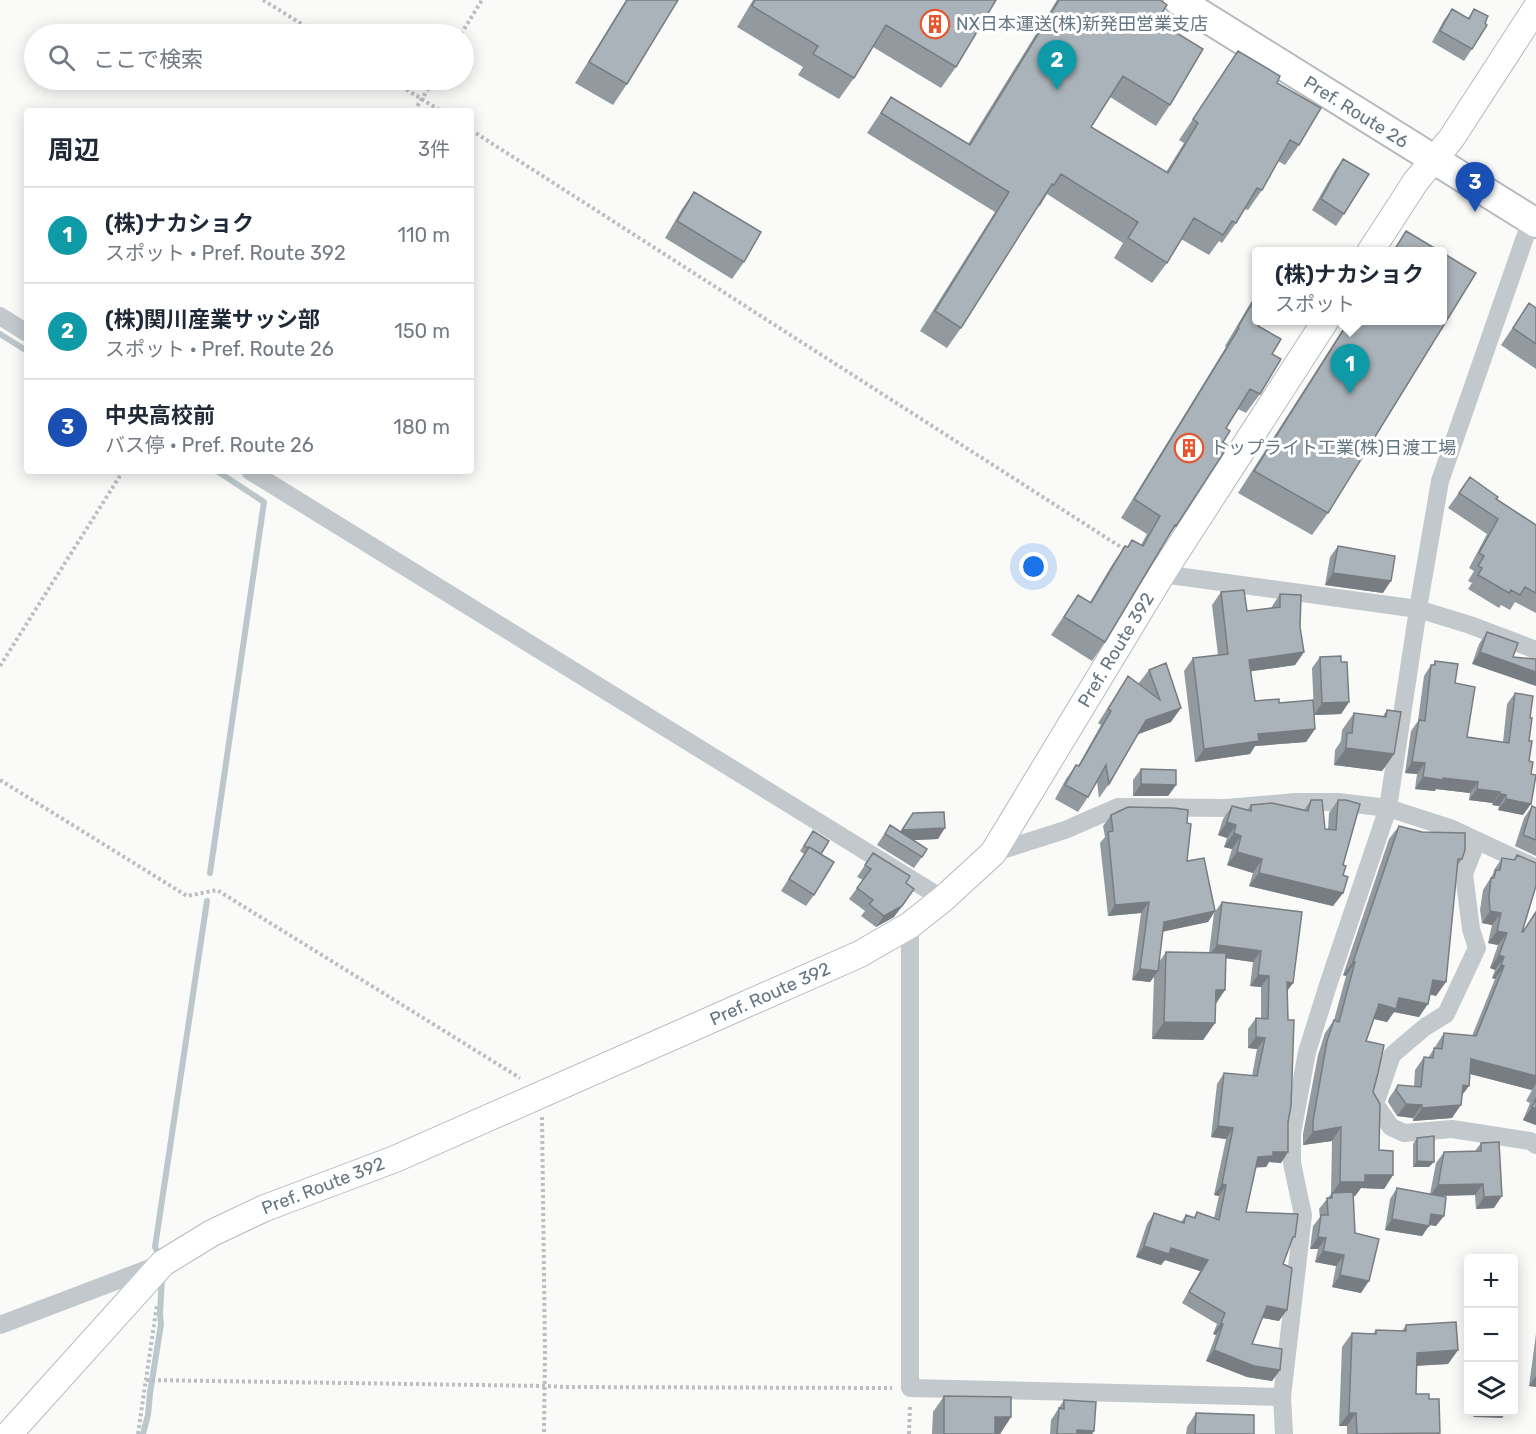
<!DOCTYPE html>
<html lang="ja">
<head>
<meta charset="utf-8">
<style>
  :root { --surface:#fff; --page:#f6f6f7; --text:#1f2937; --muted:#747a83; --line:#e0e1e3; --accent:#e4572e }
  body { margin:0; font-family:Rubik,"Noto Sans JP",sans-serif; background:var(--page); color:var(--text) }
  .controls { position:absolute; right:18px; bottom:18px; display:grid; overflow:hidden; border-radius:6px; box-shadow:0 3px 15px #0003 }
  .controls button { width:54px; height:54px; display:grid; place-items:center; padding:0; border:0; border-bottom:2px solid var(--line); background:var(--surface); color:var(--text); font:30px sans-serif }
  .you { position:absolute; left:1034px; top:567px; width:21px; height:21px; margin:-15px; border:4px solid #fff; border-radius:50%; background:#1a73e8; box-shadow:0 0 0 9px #1a73e833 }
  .badge { display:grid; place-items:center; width:39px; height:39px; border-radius:50%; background:var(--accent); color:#fff; font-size:20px; font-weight:700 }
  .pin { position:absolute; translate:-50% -50px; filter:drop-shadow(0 2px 3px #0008) }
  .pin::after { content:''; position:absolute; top:32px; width:21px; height:18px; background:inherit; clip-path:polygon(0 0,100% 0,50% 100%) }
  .popup { position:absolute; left:1252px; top:247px; width:195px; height:78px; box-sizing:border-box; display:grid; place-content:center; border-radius:6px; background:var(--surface); filter:drop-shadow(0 2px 4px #0005); font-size:20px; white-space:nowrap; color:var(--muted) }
  .popup b { font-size:22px; color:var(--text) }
  .popup::after { content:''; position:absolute; left:50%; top:100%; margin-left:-12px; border:12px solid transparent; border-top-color:var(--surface) }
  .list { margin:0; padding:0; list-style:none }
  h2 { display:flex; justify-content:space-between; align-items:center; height:78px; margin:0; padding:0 24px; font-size:26px }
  h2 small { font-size:20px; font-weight:400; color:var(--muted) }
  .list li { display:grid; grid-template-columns:39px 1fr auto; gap:18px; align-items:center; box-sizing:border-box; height:96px; padding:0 24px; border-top:2px solid var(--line) }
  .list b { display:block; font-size:22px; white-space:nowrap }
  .list p { margin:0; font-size:20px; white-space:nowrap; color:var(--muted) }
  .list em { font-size:20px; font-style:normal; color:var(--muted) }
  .icon { flex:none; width:33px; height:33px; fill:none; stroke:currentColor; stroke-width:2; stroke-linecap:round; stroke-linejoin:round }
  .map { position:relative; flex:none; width:1536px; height:1434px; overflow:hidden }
  .search { position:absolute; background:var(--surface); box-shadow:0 3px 15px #0003; left:24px; top:24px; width:450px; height:66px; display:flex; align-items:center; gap:15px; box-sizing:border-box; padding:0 21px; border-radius:33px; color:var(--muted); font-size:22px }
  .panel { position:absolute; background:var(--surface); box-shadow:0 3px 15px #0003; left:24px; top:108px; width:450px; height:366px; border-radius:6px }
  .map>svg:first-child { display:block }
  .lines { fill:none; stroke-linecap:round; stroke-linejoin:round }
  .stream { stroke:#bbc7cb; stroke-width:6 }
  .secondary-casing { stroke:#b3babf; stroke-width:28 }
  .primary-casing { stroke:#b5babe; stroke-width:32 }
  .path { stroke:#bbbfc2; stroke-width:4; stroke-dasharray:3 3; stroke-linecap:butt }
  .street { stroke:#c3c8cc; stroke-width:18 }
  .secondary { stroke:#fff; stroke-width:26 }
  .primary { stroke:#fff; stroke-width:28 }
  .wall { fill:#929a9f }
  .shaded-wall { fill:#777d82 }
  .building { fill:#aab3b9; stroke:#777d82; stroke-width:1.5 }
  .labels { text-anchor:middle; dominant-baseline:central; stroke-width:6; stroke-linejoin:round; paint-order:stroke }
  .poi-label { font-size:18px; fill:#657683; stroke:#fff; text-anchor:start }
  .street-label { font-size:18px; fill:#657683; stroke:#fff }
</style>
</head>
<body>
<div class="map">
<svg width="1536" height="1434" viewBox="0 0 1536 1434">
  <rect width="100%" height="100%" fill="#fafaf8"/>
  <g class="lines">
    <path class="stream" d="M0,334L27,351
      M210,873L264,502L217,471
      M161,1259L155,1247L207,901
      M143,1434L148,1415L150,1393L161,1324L160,1314L162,1277"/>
    <g class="secondary-casing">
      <path id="secondary" d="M1370,252L1416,181L1451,139L1536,8
        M9,1434L163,1263L212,1233L265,1208L395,1159L860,954L910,925L943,899L993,853L1162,574L1326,320"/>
    </g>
    <g class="primary-casing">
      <path id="primary" d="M1178,0L1536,223"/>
    </g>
    <path class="path" d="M263,0L318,34
      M461,34L482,0
      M391,80L441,111
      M414,111L434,80
      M471,130L1127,551
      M0,666L123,471
      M0,780L187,896L217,890L520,1078
      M542,1117L545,1353L544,1434
      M146,1380L545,1386L566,1387L892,1388
      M138,1434L157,1304
      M909,1434L910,1405"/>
    <path class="street" d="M0,316L27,333
      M250,471L943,899
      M1162,574L1418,609L1470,625L1536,650
      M1477,841L1464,874L1471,929L1477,948L1446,1014L1425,1027L1392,1055L1375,1104L1391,1127L1404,1133L1452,1129L1530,1141L1536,1145
      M993,853L1065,830L1118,807L1227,808L1295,802H1338L1388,808L1450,828L1536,868
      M910,925V1388L1282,1397
      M0,1325L158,1265
      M1284,1434L1282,1397L1303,1215L1292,1163V1133L1307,1052L1329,982L1388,808L1418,609L1440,481L1531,220"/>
    <use href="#secondary" class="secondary"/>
    <use href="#primary" class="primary"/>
  </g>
  <path class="wall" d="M626,0H678L627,84L613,105L575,83Z
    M753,0H996L956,67L941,88L873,47L854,78L839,99L798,75L803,67L737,27Z
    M1057,0H1160L1157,21L1170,105L1156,126L1110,97L1091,127L1166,172L1184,143L1179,140L1238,51L1277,83L1299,145L1285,165L1278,161L1262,190L1248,210L1245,209L1236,223L1222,243L1219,241L1209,255L1181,239L1167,263L1152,283L1114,258L1123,243L1047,194L1040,206L1038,205L961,328L947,348L920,331L995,212L867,133L891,97L968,144Z
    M1452,9L1468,18L1474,9L1485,23L1472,49L1464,61L1432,42L1444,20Z
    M1343,159L1344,214L1336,226L1312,210L1335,170Z
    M694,192L744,262L732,279L665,238L682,209Z
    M1257,292V321L1258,326L1272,354L1260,394L1246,413L1238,409L1226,428L1176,526L1163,544L1105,642L1092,661L1051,635L1078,595L1090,602L1112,565L1125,546L1127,547L1132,540L1141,545L1147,534L1121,518L1226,347L1225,346Z
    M1529,303L1536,308V369L1501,345Z
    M1348,321H1443L1328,513L1312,535L1238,493Z
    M1470,477L1497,499L1536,525V613L1515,602L1510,610L1501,605L1499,608L1468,589L1472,583L1468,581L1474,571L1469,568L1487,534L1448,508Z
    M1338,546L1383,593L1325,585L1330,557Z
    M1221,592L1247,611L1271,608L1280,594L1300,627L1304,652L1295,665L1251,671L1255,701L1279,703L1314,714L1312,668L1320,657L1341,662L1349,702L1341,714L1314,715L1315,729L1306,742L1255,746L1250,754L1195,762L1184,671L1193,658L1218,655L1212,605Z
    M1487,632L1518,643L1472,664L1479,644Z
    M1435,661L1455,683L1467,737L1503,742L1507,704L1515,693L1530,718L1523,815L1498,810L1499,806L1492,805L1493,803L1469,800L1470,793L1436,789L1435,791L1415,789L1417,774L1405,773L1411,731L1418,721L1424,676L1431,665H1433Z
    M1149,670L1171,722L1138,734L1109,784L1099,798L1097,782L1088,797L1078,812L1055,799L1066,779L1076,765L1078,766L1101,725L1098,723L1128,676L1138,684Z
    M1387,710L1394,754L1382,771L1334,765L1335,750L1341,741L1342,730L1354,713L1383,716Z
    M1141,769L1176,785L1168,796H1133V780Z
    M1311,800L1325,829L1328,830L1329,813L1338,800L1343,865V893L1333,906L1249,886L1253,873L1227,865L1232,849L1224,847L1227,838L1218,835L1223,819L1232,806L1247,810L1251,805L1304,810Z
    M1532,806L1536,808V856L1515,846L1524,818Z
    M913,813L938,839L913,840L922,857L914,868L877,845L890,825L901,832Z
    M1111,815L1187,823V861L1215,911L1208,922L1163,931L1159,962L1166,952L1209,953L1214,913L1222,902L1293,983L1288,990V1152L1281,1163L1269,1162L1266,1167H1256L1246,1212L1291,1244L1283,1264L1279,1321L1262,1318L1252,1344L1280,1370L1272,1381L1247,1377L1206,1361L1216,1335L1213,1334L1217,1324L1182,1303L1200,1271L1165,1260L1161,1265L1136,1257L1147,1224L1154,1213L1181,1222L1186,1215L1193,1218L1197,1212L1214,1218L1219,1196L1214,1195L1226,1139L1211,1137L1217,1084L1224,1073L1252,1076L1257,1049L1248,1048V1029L1256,1018H1261V987L1250,986L1253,962L1226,958L1225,990L1216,1004L1215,1023L1203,1040L1152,1039L1154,977L1150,982L1132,980L1141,913L1108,916L1100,843L1105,837L1103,826Z
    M1399,826L1462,859L1458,865L1436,996L1430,994L1419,1017L1394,1012L1387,1022L1374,1019L1366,1041L1373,1092L1379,1150L1393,1175L1384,1189L1361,1188L1355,1196L1353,1195L1355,1233L1361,1293L1332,1287L1336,1266L1315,1262L1318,1249H1310L1313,1226L1320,1217L1319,1209L1331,1194L1332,1141L1303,1145V1134L1318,1055L1325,1033L1334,1020L1346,976L1343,975L1389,839Z
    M813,831L821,854L814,895L806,906L781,891L804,854L800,851Z
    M873,853L906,883L894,917L876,927L861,916L865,911L849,899L863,880L857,877Z
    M1517,855L1522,932L1536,912V1125L1523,1120L1530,1103L1526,1101L1532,1090L1470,1074L1452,1118L1413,1121V1118L1397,1116L1388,1102L1389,1098L1398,1085L1414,1087L1415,1070L1424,1057L1428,1058L1444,1033L1472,1036L1495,979L1492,978L1495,970L1490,968L1498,945L1488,943L1492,925L1482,923L1480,910L1483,890L1493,874L1494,870L1502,858L1513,860Z
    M1417,1138L1429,1167H1413V1144Z
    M1481,1143L1494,1208L1476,1209L1475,1195L1438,1196L1436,1226L1429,1225L1422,1236L1385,1230L1390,1199L1397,1188L1430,1194L1436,1163L1444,1152L1475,1151Z
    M1406,1325L1458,1350L1448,1364L1416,1366V1394L1429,1399L1439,1434H1347V1426H1339L1342,1347L1352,1333L1373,1334L1376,1330L1402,1331Z
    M1536,1334V1387L1529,1386Z
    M944,1396L1011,1417L1000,1434H932L933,1412Z
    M1064,1400L1094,1431L1092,1434H1050L1051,1420Z
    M1196,1413L1254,1434H1186L1187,1427Z"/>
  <path class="shaded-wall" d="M1333,573L1391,581L1383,593L1325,585Z
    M1304,652L1295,665L1240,673L1249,660Z
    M1480,652L1536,672V686L1472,664Z
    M1349,702L1341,714L1314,715L1322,703Z
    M1181,708L1171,722L1136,735L1146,720Z
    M1315,729L1306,742L1255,746L1250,754L1195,762L1204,749L1258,734Z
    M1346,748L1394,754L1382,771L1334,765Z
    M1412,762L1425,763L1417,774L1405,773Z
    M1423,777L1443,778L1478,782L1470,793L1436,789L1435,791L1415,789Z
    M1141,784L1176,785L1168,796H1133Z
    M1477,789L1500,792L1493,803L1469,800Z
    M1500,794L1506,795L1499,806L1492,805Z
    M1506,799L1531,804L1523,815L1498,810Z
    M1227,822L1236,825L1227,838L1218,835Z
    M945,828L938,839L895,841L902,830Z
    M1234,833L1241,836L1232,849L1224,847Z
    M1237,852L1262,859L1253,873L1227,865Z
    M1259,873L1343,893L1333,906L1249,886Z
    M907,900L894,917L876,927L884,916Z
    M1149,902L1141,913L1108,916L1115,905Z
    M1215,911L1208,922L1157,933L1164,922Z
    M1490,911L1501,913L1492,925L1482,923Z
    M1497,931L1507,933L1498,945L1488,943Z
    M1217,945L1261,951L1253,962L1209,956Z
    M1499,955L1504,957L1495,970L1490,968Z
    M1353,962H1355L1346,976L1343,975Z
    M1501,965L1504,966L1495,979L1492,978Z
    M1140,969L1158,971L1150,982L1132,980Z
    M1258,975L1269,976L1261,987L1250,986Z
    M1433,980L1446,982L1436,996L1424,993Z
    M1287,982L1293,983L1285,993Z
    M1216,990H1225L1213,1007Z
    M1399,998L1428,1004L1419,1017L1394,1012L1387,1022L1370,1018L1379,1004Z
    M1164,1022L1215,1023L1203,1040L1152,1039Z
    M1256,1037L1265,1038L1257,1049L1248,1048Z
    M1471,1059L1536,1076V1083L1532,1090L1463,1072Z
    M1463,1085L1469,1086L1460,1098Z
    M1406,1104L1422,1105L1413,1118L1397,1116Z
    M1461,1105L1452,1118L1413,1121L1422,1108Z
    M1532,1107L1536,1109V1125L1523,1120Z
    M1218,1126L1233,1128L1226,1139L1211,1137Z
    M1341,1127L1332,1141L1303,1145L1313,1132Z
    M1273,1152H1288L1281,1163L1269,1162L1266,1167L1250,1168L1258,1157Z
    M1417,1161L1434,1162L1429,1167H1413Z
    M1365,1175H1393L1384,1189L1361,1188L1355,1196L1331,1195L1340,1182Z
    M1222,1184L1226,1185L1219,1196L1214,1195Z
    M1483,1184L1475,1195L1430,1196L1438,1185Z
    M1502,1196L1494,1208L1476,1209L1484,1197Z
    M1431,1214L1444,1216L1436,1226L1424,1224Z
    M1392,1219L1429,1226L1422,1236L1385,1230Z
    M1318,1237L1326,1238L1318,1249H1310Z
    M1144,1246L1171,1248L1208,1260L1200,1271L1165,1260L1161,1265L1136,1257Z
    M1323,1251L1344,1255L1336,1266L1315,1262Z
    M1340,1275L1369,1281L1361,1293L1332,1287Z
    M1267,1306L1287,1310L1279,1321L1259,1317Z
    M1221,1323L1223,1324L1216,1335L1213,1334Z
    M1214,1350L1280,1370L1272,1381L1247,1377L1206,1361Z
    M1458,1350L1448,1364L1407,1366L1417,1353Z
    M1536,1376V1387L1529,1386Z
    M1477,1412H1507L1502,1418L1473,1417Z
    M1349,1413H1356L1347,1426H1339Z
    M995,1417H1011L1000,1434H984Z
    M1077,1430L1094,1431L1092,1434H1074Z
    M1440,1433L1439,1434H1356Z"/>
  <path class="building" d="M627,0H678L627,84L589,62Z
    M755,0H996L956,67L886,25L854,78L813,54L818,46L752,6Z
    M1059,0H1160L1167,5L1157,21L1203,49L1170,105L1123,76L1091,127L1168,173L1198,123L1193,119L1238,51L1280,76L1277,83L1321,108L1299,145L1290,140L1262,190L1257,188L1236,223L1232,221L1223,235L1194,218L1167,263L1128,238L1138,222L1061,174L1054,185L1052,184L961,328L935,311L1009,192L881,113L891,97L970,145Z
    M1452,9L1469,19L1474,9L1488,16L1485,23L1487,25L1472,49L1440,31Z
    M1343,159L1369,174L1344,214L1321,199Z
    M694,192L761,232L744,262L677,221Z
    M1406,231L1441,252H1393Z
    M1443,253L1476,273L1328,513L1254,471L1349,321H1443Z
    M1257,295V321H1261L1258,326L1281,339L1272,354L1281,359L1260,394L1250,389L1226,428L1230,431L1223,442L1228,446L1176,526L1175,525L1105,642L1064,617L1078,595L1091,603L1125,546L1128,547L1132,540L1143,546L1160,516L1134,499L1239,328L1238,327Z
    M1529,303L1536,308V344L1513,328Z
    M1470,477L1498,497L1496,499L1536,525V593L1525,587L1520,595L1511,590L1509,593L1478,575L1482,568L1478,566L1484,556L1479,553L1498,519L1459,493Z
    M1338,546L1395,556L1391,581L1333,573Z
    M1244,590L1247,611L1280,607V594L1301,595L1300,627L1304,652L1249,660L1255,701L1279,699V703L1313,700L1315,729L1258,734L1259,741L1204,749L1193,658L1228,654L1221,592Z
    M1487,632L1518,643L1513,657L1536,659V672L1480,652Z
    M1341,656V662H1347L1349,702L1322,703L1320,657Z
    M1435,661L1458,664L1455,683L1475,687L1467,737L1509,743L1515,693L1533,696L1530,718H1532L1529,741H1532L1529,761L1533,762L1531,774L1536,775L1531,804L1506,799V795L1500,794V792L1477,789L1478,782L1443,778V780L1423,777L1425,763L1412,762L1419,720L1425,721L1431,665H1435Z
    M1166,663L1181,708L1146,720L1109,784L1106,765L1088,797L1065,785L1076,765L1079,766L1111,711L1108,709L1128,676L1160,700L1149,670Z
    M1387,710L1401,712L1394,754L1346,748L1347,733H1352L1354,713L1386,717Z
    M1141,769L1176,770V785L1141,784Z
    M1311,800H1322L1325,829L1336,830L1338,800H1346L1360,804L1343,865L1346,866L1343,875L1348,877L1343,893L1259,873L1262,859L1237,852L1241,836L1234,833L1236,825L1227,822L1232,806L1251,811V805L1272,803L1308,811Z
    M1532,806L1536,808V840L1523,835Z
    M1128,807L1174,808L1188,810L1187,823L1191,824L1187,861L1204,858L1215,911L1164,922L1158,971L1140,969L1149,902L1115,905L1108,832L1113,831L1111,815Z
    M944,812L945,828L902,830L913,813Z
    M890,825L927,849L922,857L885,834Z
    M1399,826L1422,832L1465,833V850L1462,859H1458L1446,982L1433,980L1428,1004L1399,998L1396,1009L1379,1004L1366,1041L1384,1045L1378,1073L1373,1092L1380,1104L1379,1150L1393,1151V1175H1365V1182H1340L1341,1127L1313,1132V1121L1327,1041L1334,1020L1339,1022L1355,962H1353Z
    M813,831L829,841L821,854L809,847L808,848L804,846Z
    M809,847L834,862L814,895L789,879Z
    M873,853L910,876L906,883L914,889L902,906L884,916L869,904L873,900L857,888L871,869L865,865Z
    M1517,855L1536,863V886L1522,932H1523L1536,912V1076L1471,1059L1469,1086L1463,1085L1461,1105L1422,1108V1105L1406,1104L1396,1090L1398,1085L1421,1087L1424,1057L1433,1058L1434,1048L1442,1049L1444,1033L1476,1036L1504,966L1501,965L1504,957L1499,955L1507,933L1497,931L1501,913L1490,911L1489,897L1491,878H1494L1496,870H1500L1502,858L1515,860Z
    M1222,902L1302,912L1293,983L1287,982L1288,1020H1294L1291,1106L1288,1122V1152H1273V1156L1258,1157L1246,1212L1298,1214L1295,1237H1293L1283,1264L1292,1268L1287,1310L1267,1306L1252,1344L1282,1349L1280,1370L1254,1366L1214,1350L1223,1324L1221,1323L1225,1313L1189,1292L1208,1260L1171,1248L1169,1254L1144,1246L1154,1213L1184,1223L1186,1215L1195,1218L1197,1212L1219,1220L1226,1185L1222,1184L1233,1128L1218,1126L1224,1073L1257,1076L1265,1038L1256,1037V1018L1268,1019L1269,976L1258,975L1261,951L1217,945Z
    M1166,952L1226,953L1225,990H1216L1215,1023L1164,1022Z
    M1536,1098V1109L1532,1107Z
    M1434,1136V1162L1417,1161V1138Z
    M1499,1142L1502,1196L1484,1197L1483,1184L1438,1185L1444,1152L1481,1151V1143Z
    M1397,1188L1446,1197L1444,1216L1431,1214L1429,1226L1392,1219Z
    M1353,1192L1355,1233L1379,1239L1369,1281L1340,1275L1344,1255L1323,1251L1326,1238L1318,1237L1321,1215H1328L1327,1198H1332V1193Z
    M1456,1322L1458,1350L1417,1353L1416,1394H1429V1399H1439L1440,1433L1357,1434L1356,1413H1349L1352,1333L1376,1334V1330L1406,1331V1325Z
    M944,1396L1011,1397V1417H995V1434H944Z
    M1064,1400L1096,1402L1094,1431L1077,1430V1434H1057L1059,1408L1064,1409Z
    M1196,1413L1254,1415V1434H1195Z"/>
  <defs>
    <g id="building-ring" transform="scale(1.5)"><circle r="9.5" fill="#fff" stroke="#e4572e" stroke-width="1.5"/><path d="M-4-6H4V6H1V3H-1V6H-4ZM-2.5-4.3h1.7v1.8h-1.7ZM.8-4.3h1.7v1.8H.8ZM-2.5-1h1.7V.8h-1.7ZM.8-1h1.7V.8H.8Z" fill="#e4572e"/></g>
  </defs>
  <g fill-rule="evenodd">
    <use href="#building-ring" x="935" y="24"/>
    <use href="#building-ring" x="1189" y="448"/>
  </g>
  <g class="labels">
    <g class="poi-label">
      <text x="956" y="24">NX日本運送(株)新発田営業支店</text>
      <text x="1210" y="448">トップライト工業(株)日渡工場</text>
    </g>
    <g class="street-label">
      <text transform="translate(1356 112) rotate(32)">Pref. Route 26</text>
      <text transform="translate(1116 650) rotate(-59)">Pref. Route 392</text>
      <text transform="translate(770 994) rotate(-24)">Pref. Route 392</text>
      <text transform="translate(323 1186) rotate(-21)">Pref. Route 392</text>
    </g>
  </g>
</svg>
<div class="controls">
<button>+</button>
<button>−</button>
<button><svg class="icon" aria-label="layers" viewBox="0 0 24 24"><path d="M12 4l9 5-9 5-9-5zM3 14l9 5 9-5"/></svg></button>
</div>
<div class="you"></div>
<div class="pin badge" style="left:1350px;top:394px;background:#0f9aa8">1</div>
<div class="popup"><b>(株)ナカショク</b>スポット</div>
<div class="pin badge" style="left:1057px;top:90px;background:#0f9aa8">2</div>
<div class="pin badge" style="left:1475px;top:212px;background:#1a4fb4">3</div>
<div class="search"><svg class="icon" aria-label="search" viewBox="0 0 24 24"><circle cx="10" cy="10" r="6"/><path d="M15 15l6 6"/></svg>ここで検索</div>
<section class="panel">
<h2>周辺<small>3件</small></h2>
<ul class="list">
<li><span class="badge" style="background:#0f9aa8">1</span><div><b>(株)ナカショク</b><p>スポット · Pref. Route 392</p></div><em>110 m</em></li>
<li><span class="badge" style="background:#0f9aa8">2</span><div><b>(株)関川産業サッシ部</b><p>スポット · Pref. Route 26</p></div><em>150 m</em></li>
<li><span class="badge" style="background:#1a4fb4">3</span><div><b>中央高校前</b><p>バス停 · Pref. Route 26</p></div><em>180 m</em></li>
</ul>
</section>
</div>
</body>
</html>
